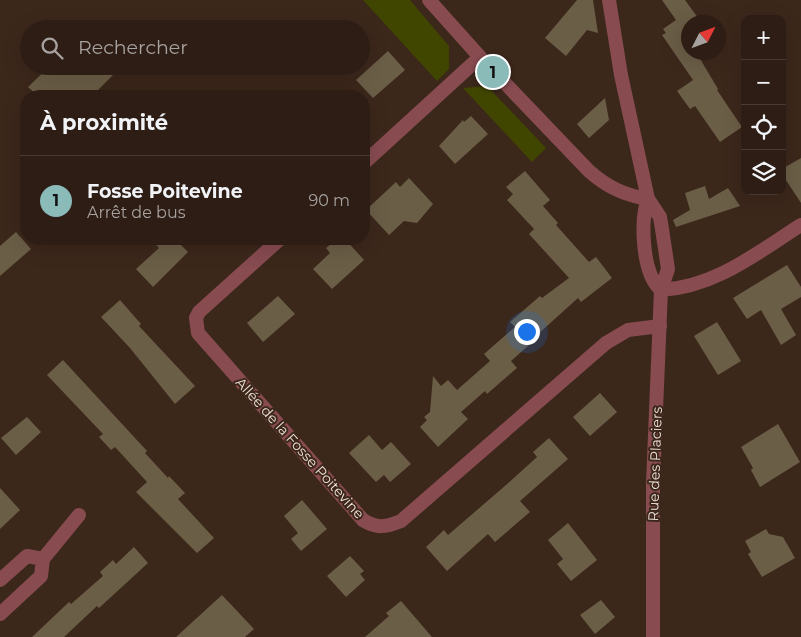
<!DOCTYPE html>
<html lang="fr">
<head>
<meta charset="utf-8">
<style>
  :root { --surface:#2d1d14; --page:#392a22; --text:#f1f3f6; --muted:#a7a2a0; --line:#483b34; --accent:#8bbbb9 }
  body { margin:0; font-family:Montserrat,sans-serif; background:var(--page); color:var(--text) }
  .controls { position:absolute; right:15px; top:15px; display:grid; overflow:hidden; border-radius:10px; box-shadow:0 5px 20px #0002 }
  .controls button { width:45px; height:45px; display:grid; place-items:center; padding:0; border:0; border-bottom:1px solid var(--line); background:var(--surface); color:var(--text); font:25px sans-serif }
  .compass { position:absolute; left:681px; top:15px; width:45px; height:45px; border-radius:50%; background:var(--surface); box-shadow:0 5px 20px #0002; rotate:48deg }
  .you { position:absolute; left:526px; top:331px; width:18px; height:18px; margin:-12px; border:4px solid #fff; border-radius:50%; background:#1a73e8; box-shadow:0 0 0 8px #1a73e833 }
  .badge { display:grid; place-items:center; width:32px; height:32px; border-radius:50%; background:var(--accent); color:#111; font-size:16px; font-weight:700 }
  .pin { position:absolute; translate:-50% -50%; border:2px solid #fff; box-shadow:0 1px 5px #0006 }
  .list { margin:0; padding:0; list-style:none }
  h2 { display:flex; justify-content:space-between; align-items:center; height:65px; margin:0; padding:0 20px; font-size:21px }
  h2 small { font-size:16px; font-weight:400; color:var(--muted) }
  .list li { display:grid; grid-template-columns:32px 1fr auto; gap:15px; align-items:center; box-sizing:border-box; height:90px; padding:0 20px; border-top:1px solid var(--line) }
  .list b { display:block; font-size:19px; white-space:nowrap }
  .list p { margin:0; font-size:16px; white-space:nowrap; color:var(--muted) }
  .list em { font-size:16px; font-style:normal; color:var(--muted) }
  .icon { flex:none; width:28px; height:28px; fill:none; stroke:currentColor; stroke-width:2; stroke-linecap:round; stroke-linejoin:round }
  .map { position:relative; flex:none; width:801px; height:637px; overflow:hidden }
  .search { position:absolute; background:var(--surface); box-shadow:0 5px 20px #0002; left:20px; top:20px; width:350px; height:55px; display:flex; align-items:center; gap:12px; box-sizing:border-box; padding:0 18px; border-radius:28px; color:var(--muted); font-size:19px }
  .panel { position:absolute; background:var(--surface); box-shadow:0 5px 20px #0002; left:20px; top:90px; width:350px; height:155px; border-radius:20px }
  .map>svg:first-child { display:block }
  .green { fill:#404600 }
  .building { fill:#6b5e47 }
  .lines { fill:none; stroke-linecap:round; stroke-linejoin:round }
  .minor { stroke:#874b50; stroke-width:14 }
  .tertiary { stroke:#874b50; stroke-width:14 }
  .labels { text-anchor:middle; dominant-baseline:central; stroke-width:4; stroke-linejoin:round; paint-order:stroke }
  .street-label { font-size:14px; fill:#f0e1da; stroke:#3c271b }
</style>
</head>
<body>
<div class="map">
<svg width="801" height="637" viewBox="0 0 801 637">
  <rect width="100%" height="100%" fill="#3c271b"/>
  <path class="green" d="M363,0H410L449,46V69L437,81Z
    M487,86L546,148L532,162L463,88Z"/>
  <path class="building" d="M577,0H593L598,33L587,30L566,56L545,38Z
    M662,0H685L701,22H688V52H696L718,89L717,90L742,127L720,142L695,106L690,109L677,91L693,80L662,35L666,33L663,29L676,20Z
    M388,51L405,70L373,98L356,80Z
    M50,66H122L92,96H38L28,87Z
    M605,98L609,120L589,138L577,124Z
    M471,116L488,134L455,164L439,146L463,120L464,122Z
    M801,158V203L782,174V169Z
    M525,171L550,200L543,206L558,223L556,225L589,262L596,257L612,278L581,302L578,298L537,335L538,337L511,361L517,368L487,394L485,391L461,412L468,419L438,447L420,427L427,420L424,417L430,412L433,376L441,386L448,380L457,390L490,361L484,354L515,327L510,322L540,296L542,298L569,278L529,234L534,229L507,200L513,194L506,187Z
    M409,178L433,204L417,223L404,221L389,235L366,210L396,182L400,187Z
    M705,186L709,199L728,188L740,206L676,227L673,220L690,210L685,193Z
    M16,232L31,249L0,276V246Z
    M151,239H175L188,252L153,287L136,269L159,248Z
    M337,239H345L364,260L332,289L313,269L330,253L326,248Z
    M787,265L801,287V297L781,309L796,335L781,345L761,310L747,319L733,298Z
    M278,296L295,314L263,342L247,323Z
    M120,300L141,324L139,326L195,386L175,404L130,348L101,317Z
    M717,322L741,361L718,375L694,336Z
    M63,360L147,451L145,453L168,478L169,476L185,493L178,499L214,538L197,553L136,492L147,482L115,447L111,450L99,437L103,434L47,375Z
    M600,393L617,412L590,436L573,417Z
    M27,417L41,432L16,455L1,438Z
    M778,424L800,462L760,487L751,470L753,468L741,447Z
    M369,435L382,450L391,442L411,464L390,482L384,475L376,482L349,453Z
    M549,438L568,459L520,501L530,512L495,542L488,534L447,571L426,547L444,530L448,535L506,485L537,457L533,452Z
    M0,488L20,510L0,529Z
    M302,500L327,529L301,551L291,539L298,533L284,516Z
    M568,523L597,560L571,581L557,564L563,559L548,540Z
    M766,529L769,534L783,537L795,558L762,577L748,554L751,552L745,541Z
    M134,547L148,563L99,608L97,606L64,637H32L69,602L71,604L103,576L100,572L113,560L116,564Z
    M350,556L364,571L360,574L365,580L346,597L327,576Z
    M222,595L254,629L245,637H176Z
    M601,600L615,617L595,634L580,615Z
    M401,601L432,637H365L389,616L386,613Z"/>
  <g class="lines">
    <path class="minor" d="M429,0L480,57L589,171C607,187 624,195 648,199
      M364,163L480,57
      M280,239L199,312L196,318L198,333L363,520C377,529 386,527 401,521L606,343L628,330L660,326
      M661,290C715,287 757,253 801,225
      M43,559L79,515
      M0,580L27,556L43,559L41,576L0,614"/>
    <path class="tertiary" d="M609,0L621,75L648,199L660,217L662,229L668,269L661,290L653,483V637
      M648,199C640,221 642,274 661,290"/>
  </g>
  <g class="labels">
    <g class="street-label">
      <text transform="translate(300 448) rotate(48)">Allée de la Fosse Poitevine</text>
      <text transform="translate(655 464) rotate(-88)">Rue des Placiers</text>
    </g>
  </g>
</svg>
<div class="controls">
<button>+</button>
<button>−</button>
<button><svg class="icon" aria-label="locate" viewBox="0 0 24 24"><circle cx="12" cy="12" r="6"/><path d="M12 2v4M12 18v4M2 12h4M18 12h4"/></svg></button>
<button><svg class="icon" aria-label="layers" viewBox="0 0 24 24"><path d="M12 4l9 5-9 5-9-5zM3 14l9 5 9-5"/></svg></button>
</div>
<svg class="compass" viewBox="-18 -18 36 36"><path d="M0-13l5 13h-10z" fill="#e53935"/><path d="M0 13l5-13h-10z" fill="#a7a2a0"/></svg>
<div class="you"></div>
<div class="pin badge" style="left:493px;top:72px">1</div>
<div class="search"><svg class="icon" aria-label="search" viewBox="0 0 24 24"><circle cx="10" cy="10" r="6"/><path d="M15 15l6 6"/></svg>Rechercher</div>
<section class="panel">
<h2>À proximité<small></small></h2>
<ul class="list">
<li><span class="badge">1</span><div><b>Fosse Poitevine</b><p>Arrêt de bus</p></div><em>90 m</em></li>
</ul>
</section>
</div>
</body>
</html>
